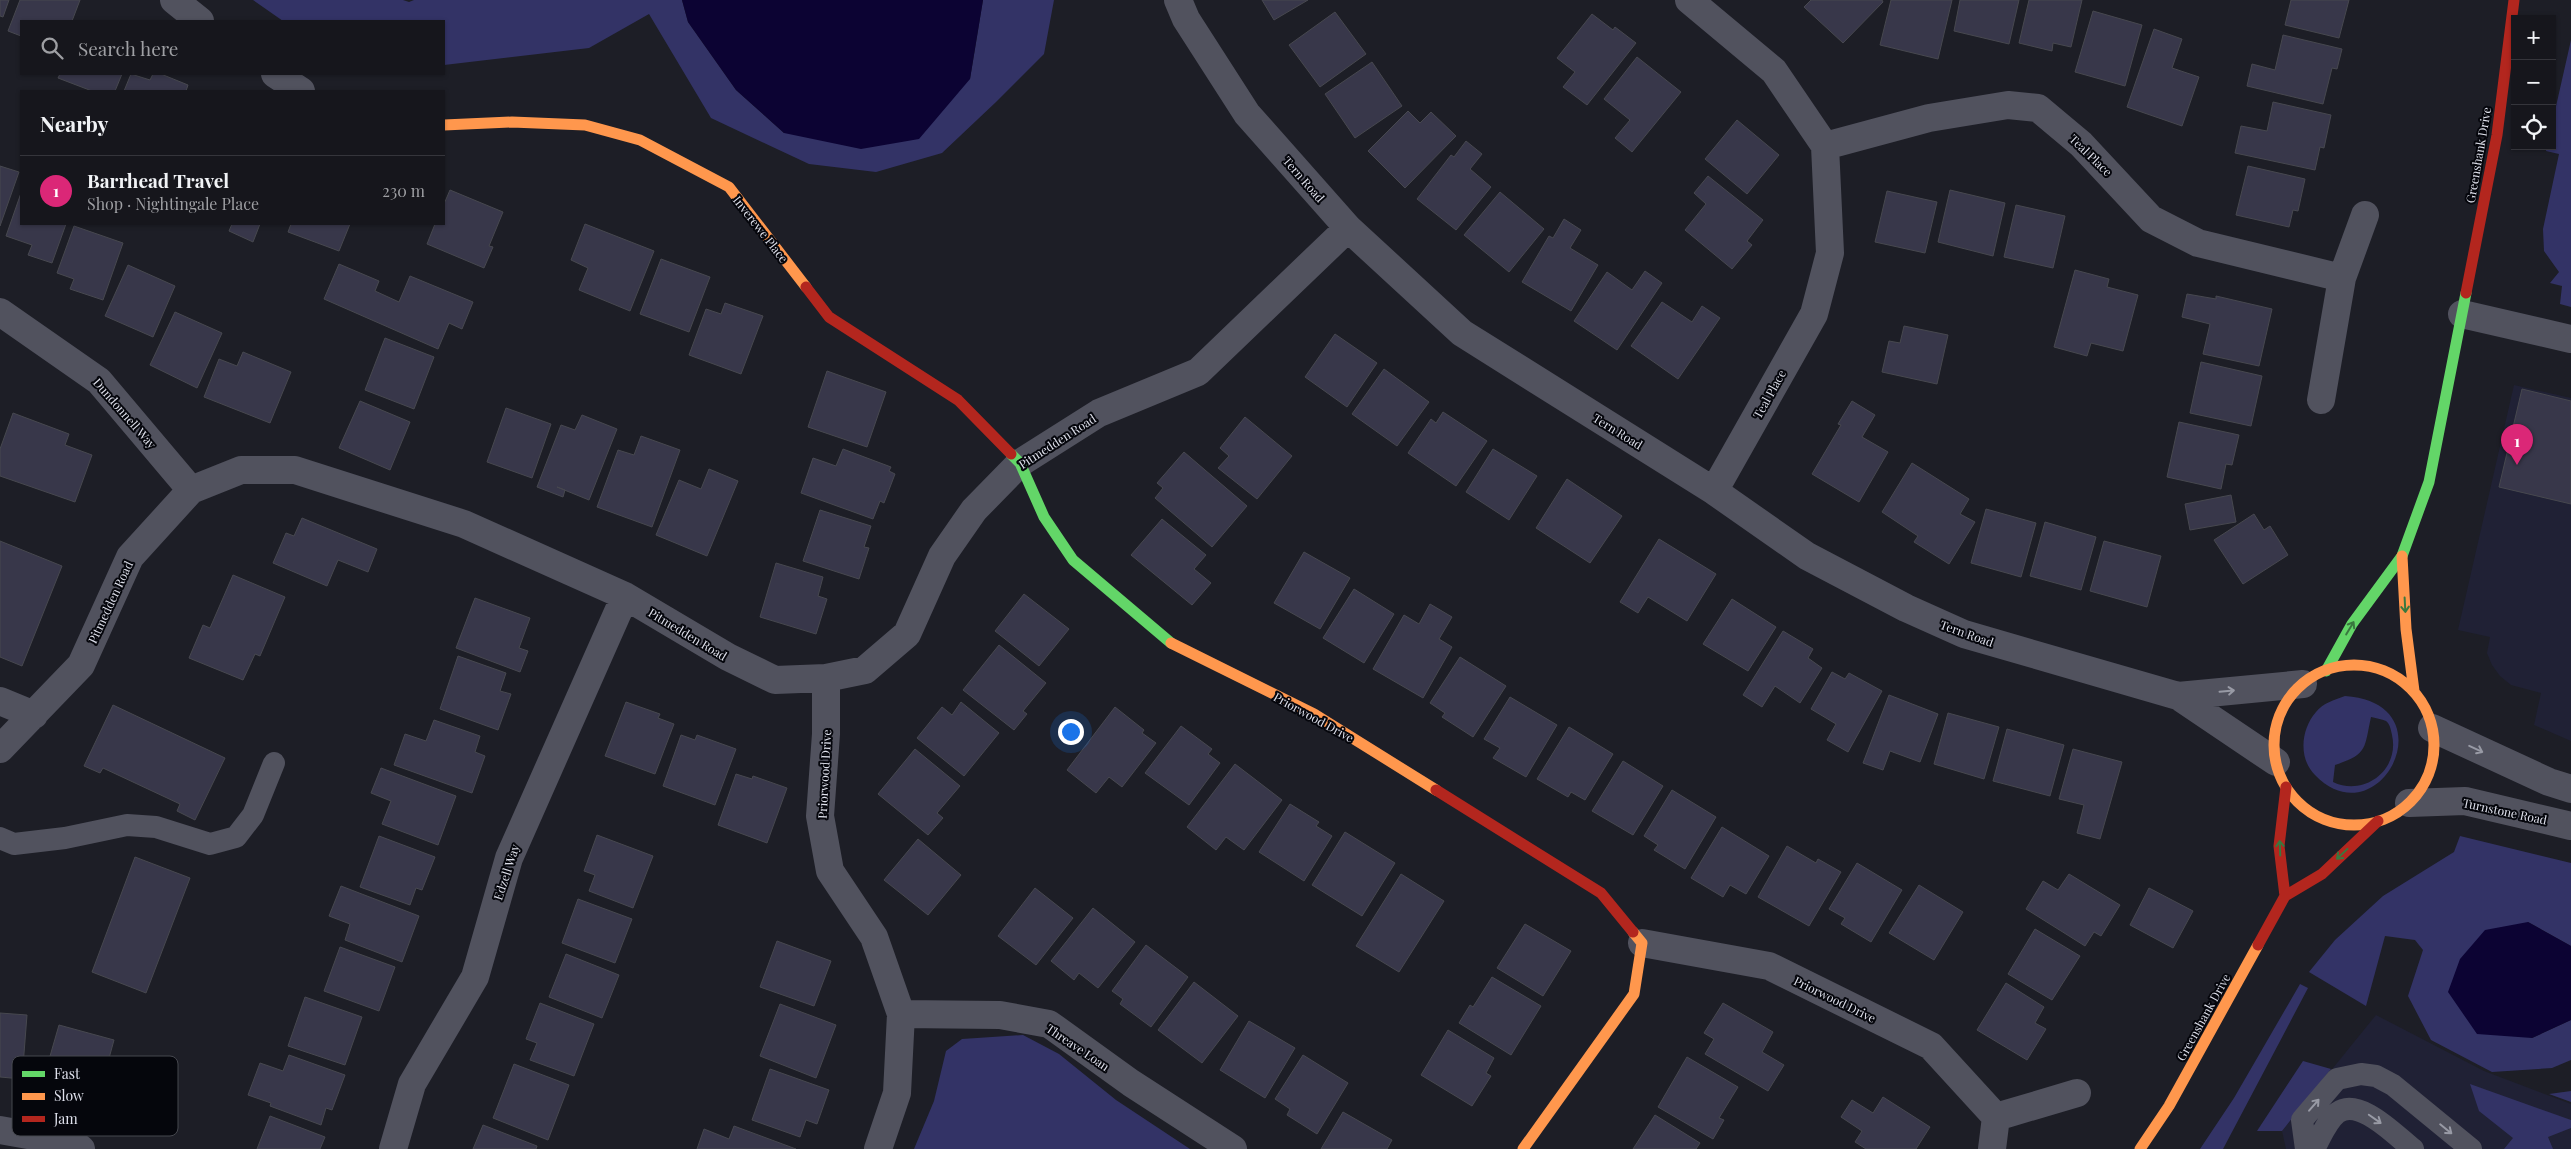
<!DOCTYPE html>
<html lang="en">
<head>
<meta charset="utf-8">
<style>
  :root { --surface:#16161c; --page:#232329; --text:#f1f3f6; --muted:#9e9fa3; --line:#35353b; --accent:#db2777 }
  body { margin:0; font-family:"Playfair Display",serif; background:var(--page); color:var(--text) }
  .controls { position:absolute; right:15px; top:15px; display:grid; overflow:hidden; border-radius:0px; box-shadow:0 1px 4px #0004 }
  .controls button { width:45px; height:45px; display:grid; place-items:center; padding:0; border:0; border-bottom:1px solid var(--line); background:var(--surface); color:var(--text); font:25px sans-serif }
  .you { position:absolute; left:1070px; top:731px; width:18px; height:18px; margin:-12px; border:4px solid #fff; border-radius:50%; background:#1a73e8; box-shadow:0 0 0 8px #1a73e833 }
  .badge { display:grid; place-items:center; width:32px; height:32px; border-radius:50%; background:var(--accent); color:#fff; font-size:16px; font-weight:700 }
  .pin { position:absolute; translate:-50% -41px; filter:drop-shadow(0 1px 2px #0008) }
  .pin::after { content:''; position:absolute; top:26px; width:18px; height:15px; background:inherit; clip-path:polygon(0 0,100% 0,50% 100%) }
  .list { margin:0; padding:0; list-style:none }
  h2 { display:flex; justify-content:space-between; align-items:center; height:65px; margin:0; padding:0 20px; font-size:21px }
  h2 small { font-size:16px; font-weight:400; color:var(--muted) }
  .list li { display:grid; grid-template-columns:32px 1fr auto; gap:15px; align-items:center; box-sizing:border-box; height:70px; padding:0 20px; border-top:1px solid var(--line) }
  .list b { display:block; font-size:19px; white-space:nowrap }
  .list p { margin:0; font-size:16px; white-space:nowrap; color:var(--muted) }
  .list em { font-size:16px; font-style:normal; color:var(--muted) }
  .icon { flex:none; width:28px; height:28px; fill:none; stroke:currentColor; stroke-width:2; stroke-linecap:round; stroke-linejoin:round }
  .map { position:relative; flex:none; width:2571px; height:1149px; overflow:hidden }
  .search { position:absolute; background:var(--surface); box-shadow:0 1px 4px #0004; left:20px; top:20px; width:425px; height:55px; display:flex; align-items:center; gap:12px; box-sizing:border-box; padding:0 18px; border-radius:0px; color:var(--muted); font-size:19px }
  .panel { position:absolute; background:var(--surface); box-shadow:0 1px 4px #0004; left:20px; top:90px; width:425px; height:135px; border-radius:0px }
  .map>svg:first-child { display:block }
  .built { fill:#202135 }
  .green { fill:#336; fill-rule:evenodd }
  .water { fill:#0c0333 }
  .building { fill:#38374a; stroke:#47484f }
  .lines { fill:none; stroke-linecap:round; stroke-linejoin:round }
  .lane { stroke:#51525e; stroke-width:22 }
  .street { stroke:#51525e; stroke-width:28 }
  .fast { stroke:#63d668; stroke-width:11 }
  .slow { stroke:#ff974d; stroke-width:11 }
  .jam { stroke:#b3261e; stroke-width:11 }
  .oneway { stroke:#39783f }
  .oneway2 { stroke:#989aa5 }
  .labels { text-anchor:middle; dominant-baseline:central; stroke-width:4; stroke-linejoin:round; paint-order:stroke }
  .street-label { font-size:12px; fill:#dfe1ec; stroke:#05060c }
  .key { fill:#05060c; stroke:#46484f; stroke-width:1 }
  .key-label { font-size:14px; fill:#dfe1ec }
</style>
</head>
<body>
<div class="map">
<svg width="2571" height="1149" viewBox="0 0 2571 1149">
  <rect width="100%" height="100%" fill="#1d1e26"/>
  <path class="built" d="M2514,385L2571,398V741L2534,725L2541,693L2511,685L2500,676L2492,665L2487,653L2490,637L2458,630Z
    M2376,1015L2484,1071L2571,1104V1149H2286L2282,1131Z"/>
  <path class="green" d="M253,0H403L409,2L414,0H682L688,22L736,90L784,133L970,79L983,0H1054L1044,54L996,102L942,153L876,172L809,164L711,118L649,14L589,48L444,65V21H283Z
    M2571,40V307L2560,304L2562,286L2550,283L2559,272L2544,251L2543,229L2559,154L2546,151L2547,146H2552V124Z
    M2345,696C2450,703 2379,841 2315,775C2298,758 2301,729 2316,712C2323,703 2334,700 2345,696ZM2371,717C2375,718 2382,719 2386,721C2390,724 2391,730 2392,735C2400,770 2364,797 2333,782L2335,765C2368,754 2364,749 2371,717Z
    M2460,836L2571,863V946L2528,922L2532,1038L2571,1020V1060L2552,1068L2492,1072L2431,1040L2408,996L2423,950L2415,940L2385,936L2366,1006L2309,972L2335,940L2383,896L2454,852Z
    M2300,984L2308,988L2223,1149H2200L2234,1098Z
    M1023,1035L1059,1054L1116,1100L1190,1149H914L934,1101L946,1051L962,1039Z
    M2303,1061L2331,1069L2282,1131H2257Z
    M2470,1084L2571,1120V1128L2548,1137L2553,1149H2504L2513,1138L2479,1111Z
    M2571,1091V1102L2549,1094Z"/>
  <path class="water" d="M682,0H983L970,79L919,139L861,149L784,133L736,90L688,22Z
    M2528,922L2571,946V1020L2532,1038L2477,1034L2448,992L2460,959L2485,930Z"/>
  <path class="building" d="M0,0H9L3,17L0,16Z
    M20,0H80L72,21H21V36L8,31Z
    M1262,0H1308L1274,20Z
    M1811,0H1882L1883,2L1843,43L1804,7Z
    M1891,0H1952L1938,59L1880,45Z
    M1960,0H2019L2009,44L1954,31Z
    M2029,0H2082L2071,47L2053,43L2052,51L2019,43Z
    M2291,0H2349L2339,38L2285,25Z
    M2093,11L2142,25L2125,86L2075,72Z
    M1335,12L1366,54L1320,87L1289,45Z
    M1592,14L1613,30L1615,27L1636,43L1587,105L1563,87L1575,72L1557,58Z
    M2154,29L2182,39L2172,68L2199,77L2182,126L2127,107Z
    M2283,35L2342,49L2337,69L2332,68L2323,104L2247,86L2252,64L2275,70Z
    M1637,57L1681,92L1632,152L1615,138L1630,120L1604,99Z
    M1372,62L1402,106L1355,138L1325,94Z
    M60,74H122L115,91H92L58,78Z
    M131,74L150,80L153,74H161L188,85L186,91H124Z
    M2273,102L2331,115L2324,148L2320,147L2315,170L2235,153L2241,126L2267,131Z
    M1408,111L1420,123L1431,112L1456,136L1405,188L1368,151Z
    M1737,120L1779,155L1747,194L1705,159Z
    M1466,141L1482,154L1470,169L1491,187L1456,230L1417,199L1451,155L1454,157Z
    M0,166L19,172L0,226Z
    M2248,166L2305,179L2298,211L2293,210L2289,227L2236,215Z
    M1708,176L1763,220L1747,241L1752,245L1732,269L1685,230L1706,204L1694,193Z
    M450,190L503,212L489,246L493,247L484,268L427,244L435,224H444V204Z
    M1950,190L2005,203L1993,256L1938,242Z
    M1887,191L1937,202L1925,253L1875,242Z
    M1500,192L1544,229L1509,272L1464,235Z
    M21,193V224H66L52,263L28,255L32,245L6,236Z
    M2016,205L2065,216L2053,268L2004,257Z
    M1564,219L1581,230L1570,248L1598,265L1571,311L1522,282L1549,236L1553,238Z
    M232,224H260L253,242L229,231Z
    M291,224H350L339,251L288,232Z
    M585,224L654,251L630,311L579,290L588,268L571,260Z
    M74,226L123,243L103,300L70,289L74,279L57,273Z
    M661,259L710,277L689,332L640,314Z
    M339,264L379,281L375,291L399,302L410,276L473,302L462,329L449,323L438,349L324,299Z
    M128,265L175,286L153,337L105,316Z
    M2075,270L2109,279L2107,287L2138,295L2123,351L2091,343L2087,356L2054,347Z
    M1645,271L1662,283L1617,350L1574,321L1607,272L1632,290Z
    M2187,294L2216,299V296L2272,309L2259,366L2203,354L2210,324L2182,317Z
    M1662,302L1692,322L1702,306L1720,318L1678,379L1631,346Z
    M725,303L763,316L741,374L689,355L706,309L721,314Z
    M175,312L222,333L197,388L150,365Z
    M1904,326L1948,335L1937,384L1882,372L1889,341L1900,343Z
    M1335,334L1377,363L1347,407L1305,377Z
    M385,338L434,357L414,409L365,390Z
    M243,352L291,372L270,423L204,397L219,359L237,366Z
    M2201,362L2262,376L2251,426L2190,413Z
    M1384,369L1429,402L1397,446L1352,414Z
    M827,371L886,392L867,447L808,427Z
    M2522,389L2571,401V504L2499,487Z
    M360,401L410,422L390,470L339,448Z
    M1852,401L1875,415L1862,437L1888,452L1859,502L1812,474L1841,425L1838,424Z
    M506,408L551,424L532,478L487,462Z
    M1443,412L1487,441L1456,486L1408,453L1431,419L1436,423Z
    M13,413L69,434L65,445L92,455L75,502L0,476V449Z
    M582,415L617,429L589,500L557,487L565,490L563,497L537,487L561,425L575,430Z
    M1245,417L1292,456L1257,499L1218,468L1229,456L1220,448Z
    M2179,422L2239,435L2232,465L2226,464L2221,489L2167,477Z
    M641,436L680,450L652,527L597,507L618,450L634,455Z
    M843,449L891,467L889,471L895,474L884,503L880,501L873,519L801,493L813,458L836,466Z
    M1493,449L1537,476L1509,520L1466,492Z
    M1184,452L1247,506L1212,547L1155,498L1163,488L1157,483Z
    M1912,463L1969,499L1960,514L1975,522L1949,564L1914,542L1918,536L1882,512Z
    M709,469L738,481L707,556L656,535L679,480L701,489Z
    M1567,479L1622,516L1590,563L1536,528Z
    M2231,495L2236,522L2190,530L2185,504Z
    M1986,509L2036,523L2021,577L1971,563Z
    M820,510L871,526L864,547L869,548L859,579L803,561Z
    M2254,514L2264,530L2270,526L2288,555L2243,584L2214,540Z
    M302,518L377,549L368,572L338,560L327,586L273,563L286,533L294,536Z
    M1162,519L1206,555L1194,569L1211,583L1192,605L1131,555Z
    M2045,522L2096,537L2081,590L2030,576Z
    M1659,539L1716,574L1687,621L1648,597L1638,613L1620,602Z
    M0,541L62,566L22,666L0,657Z
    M2104,541L2161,556L2147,607L2090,591Z
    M1304,552L1350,578L1320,629L1274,603Z
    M776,563L823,577L818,596L827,599L816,634L760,617Z
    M233,575L285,597L260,656L255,654L243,680L189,658L203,625L210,628Z
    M1354,589L1394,614L1364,663L1323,638Z
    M1024,594L1069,629L1039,666L995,631Z
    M475,598L530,618L519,648L528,651L520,672L456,648Z
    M1732,599L1776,627L1748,671L1703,644Z
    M1430,604L1452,617L1439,639L1452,647L1423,698L1373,669L1404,615L1419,624Z
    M1783,631L1813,649L1808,658L1822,668L1800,703L1775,686L1762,707L1743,695Z
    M999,645L1046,683L1023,711L1027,714L1014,730L963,690Z
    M458,656L506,673L500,691L511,694L498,730L440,709Z
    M1460,657L1506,686L1473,737L1442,717L1445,713L1430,703Z
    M1832,672L1845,679L1849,673L1882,691L1848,752L1827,740L1836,724L1811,709Z
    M1889,695L1938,714L1920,762L1890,751L1883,770L1863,763Z
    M1510,697L1557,725L1526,777L1493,758L1500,748L1484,739Z
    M626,702L660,714L658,718L674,724L655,774L605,756Z
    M961,702L999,733L964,776L917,738L942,707L952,715Z
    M113,705L225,758L195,820L177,811L180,804L103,768L100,773L84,766Z
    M1115,707L1144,730L1142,733L1156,743L1122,787L1109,777L1096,793L1067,770Z
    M1948,713L1999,727L1984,779L1934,764Z
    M434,720L480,736L475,752L485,756L472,793L394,765L405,734L426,741Z
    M1181,726L1212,749L1208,754L1220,763L1189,805L1145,773Z
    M1569,727L1613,754L1585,800L1571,792L1568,797L1537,779Z
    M2007,729L2064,745L2050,796L1993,781Z
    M681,735L695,740L697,735L736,749L715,805L663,786Z
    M915,749L960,786L937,813L943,818L928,835L878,794Z
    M2073,749L2122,762L2100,839L2077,833L2084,805L2059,799Z
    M1623,761L1663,786L1633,835L1592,811Z
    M1235,764L1282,800L1244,850L1226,837L1216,850L1187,827Z
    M381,768L456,796L438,845L382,824L391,801L371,793Z
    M736,774L752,779L753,776L787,788L767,843L718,825Z
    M1672,790L1716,817L1685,869L1654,850L1658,845L1644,836Z
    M1290,804L1319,822L1316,826L1332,836L1304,881L1259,852Z
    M1722,827L1769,856L1746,894L1730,885L1723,897L1691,878Z
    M1345,832L1395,863L1362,916L1312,885Z
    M597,835L653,856L633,908L589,891L595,875L584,871Z
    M379,836L435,857L422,890L416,888L410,905L360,887Z
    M918,839L961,875L928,915L884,880Z
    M1787,846L1816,863L1818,859L1841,872L1809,926L1758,897Z
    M135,857L190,878L146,993L92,972Z
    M1857,863L1902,890L1871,942L1841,924L1845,918L1829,909Z
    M1401,874L1444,901L1399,972L1356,946Z
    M2069,874L2120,905L2101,936L2094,932L2085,946L2026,909L2043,881L2058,890Z
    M1919,885L1963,912L1934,960L1889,933Z
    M341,886L419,916L402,962L345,940L350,924L329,916Z
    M1035,888L1073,918L1036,965L998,936Z
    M2149,888L2193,911L2173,948L2130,925Z
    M578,899L632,919L615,963L562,943Z
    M1093,908L1135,942L1098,988L1079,973L1074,980L1051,961Z
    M1525,924L1571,951L1543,996L1497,968Z
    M2035,929L2080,956L2052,1000L2008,974Z
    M777,941L831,961L814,1006L760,987Z
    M1146,945L1188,977L1151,1027L1120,1004L1123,999L1112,991Z
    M340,947L395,967L379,1011L324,991Z
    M566,954L619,975L602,1018L549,997Z
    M1492,977L1541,1006L1511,1055L1459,1023L1470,1005L1473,1007Z
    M1194,982L1238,1016L1202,1063L1158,1030Z
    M2006,983L2044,1007L2035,1023L2046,1029L2027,1060L1977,1030Z
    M305,997L362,1017L345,1065L288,1046Z
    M540,1003L594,1024L574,1076L530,1060L537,1043L526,1039Z
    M1723,1003L1773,1032L1762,1052L1784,1065L1768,1091L1705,1054L1714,1039L1704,1033Z
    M780,1004L836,1025L816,1078L760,1056Z
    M0,1013L27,1015L22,1079L0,1077Z
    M1249,1021L1295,1048L1265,1098L1220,1070Z
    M59,1025L114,1040L100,1091L44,1077Z
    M1448,1030L1494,1058L1486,1073L1491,1076L1472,1106L1421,1075Z
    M289,1055L345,1075L332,1110L326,1108L321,1125L270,1106L271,1103L248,1095L260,1063L283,1071Z
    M1303,1055L1348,1083L1317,1134L1287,1115L1290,1109L1275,1099Z
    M1687,1057L1738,1087L1719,1118L1724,1120L1713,1139L1658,1107Z
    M514,1064L569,1085L548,1140L493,1118Z
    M770,1069L829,1090L817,1124L806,1120L800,1137L752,1120Z
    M1883,1097L1930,1127L1916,1149H1866L1855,1142L1862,1131L1841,1117L1852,1100L1873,1113Z
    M1343,1112L1392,1140L1387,1149H1321Z
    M1655,1115L1700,1143L1696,1149H1633Z
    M270,1116L325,1137L320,1149H257Z
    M483,1125L537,1146L536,1149H473Z
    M734,1126L796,1149H697L704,1129L729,1139Z"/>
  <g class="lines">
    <path class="lane" d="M0,838L14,844L65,838L127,825L156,827L210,844L236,837L253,815L274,763
      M2306,1149L2302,1120L2337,1079L2361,1074L2376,1076L2393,1085L2471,1149
      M2314,1149C2321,1137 2326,1122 2337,1113C2359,1096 2396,1136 2413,1149"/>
    <path class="street" d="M174,0L200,21
      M1178,0L1186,19L1247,114L1348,228L1462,333L1714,491L1807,556L1906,608L1964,634L2178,696L2276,762
      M1689,0L1774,71L1825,146L1830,253L1814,314L1714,491
      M275,74L301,91
      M1825,146L1929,118L2008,105L2038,108L2081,144L2151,219L2198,243L2342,278
      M0,312L99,381L191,490
      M2462,314L2571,339
      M2321,400L2342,278L2365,215
      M826,678V734L820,816L830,871L874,937L901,1014L897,1093L878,1149
      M2178,696L2303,684
      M0,701L34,715
      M2432,728L2549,782L2571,789
      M0,749L81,665L130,557L191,490L241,470H295L464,524L625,596L728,657L775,680L826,678L865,670L907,634L942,556L974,510L1020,463L1099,413L1198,372L1348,228
      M2409,803L2465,801L2571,826
      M1642,943L1769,966L1931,1046L1996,1117
      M901,1014L1000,1015L1049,1024L1131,1083L1233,1149
      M0,1130L73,1143L81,1149
      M393,1149L412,1084L475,977L509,858L625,596
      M1992,1149L1996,1117L2077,1093"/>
    <path class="fast" d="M1011,454L1020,463L1044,517L1073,560L1171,643
      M2326,671L2352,624L2402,556L2429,482L2466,293"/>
    <path class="slow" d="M444,125L512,122L585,125L640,140L729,187L806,287
      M2402,556L2406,629L2414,691
      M1171,643L1314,714L1436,790
      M2274 745a80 80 0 1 1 160 0a80 80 0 1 1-160 0Z
      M1523,1149L1634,994L1642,943L1633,932
      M2140,1149L2169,1106L2258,945"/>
    <path class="jam" d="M806,287L829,317L958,400L1011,454
      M2466,293L2497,135L2514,0
      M1436,790L1601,893L1633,932
      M2285,896L2279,846L2286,787
      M2258,945L2285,896L2322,874L2378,821"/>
  </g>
  <defs><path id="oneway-shaft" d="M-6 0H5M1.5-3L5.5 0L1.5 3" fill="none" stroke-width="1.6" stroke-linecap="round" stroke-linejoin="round" transform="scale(1.25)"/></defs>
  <g class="oneway">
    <use href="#oneway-shaft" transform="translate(2405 605) rotate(87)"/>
    <use href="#oneway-shaft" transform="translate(2350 628) rotate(-59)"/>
    <use href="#oneway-shaft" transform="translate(2280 848) rotate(-92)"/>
    <use href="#oneway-shaft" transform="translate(2342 854) rotate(137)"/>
  </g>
  <g class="oneway2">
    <use href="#oneway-shaft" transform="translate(2227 691) rotate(-5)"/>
    <use href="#oneway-shaft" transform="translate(2476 749) rotate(25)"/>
    <use href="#oneway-shaft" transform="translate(2314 1105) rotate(-49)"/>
    <use href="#oneway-shaft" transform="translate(2375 1119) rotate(35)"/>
    <use href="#oneway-shaft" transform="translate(2446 1129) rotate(39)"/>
  </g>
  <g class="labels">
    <g class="street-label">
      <text transform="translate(2091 155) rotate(44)">Teal Place</text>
      <text transform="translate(2478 155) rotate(-80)">Greenshank Drive</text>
      <text transform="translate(1304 179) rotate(49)">Tern Road</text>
      <text transform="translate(761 229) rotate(52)">Inverewe Place</text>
      <text transform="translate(1769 394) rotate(-61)">Teal Place</text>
      <text transform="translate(125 413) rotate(49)">Dundonnell Way</text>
      <text transform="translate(1618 431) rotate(32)">Tern Road</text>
      <text transform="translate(1057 441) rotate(-33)">Pitmedden Road</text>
      <text transform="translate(110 602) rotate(-65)">Pitmedden Road</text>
      <text transform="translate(1967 633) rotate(20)">Tern Road</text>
      <text transform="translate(688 634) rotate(31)">Pitmedden Road</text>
      <text transform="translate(1314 717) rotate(29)">Priorwood Drive</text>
      <text transform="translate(824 774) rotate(-87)">Priorwood Drive</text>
      <text transform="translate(2505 811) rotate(12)">Turnstone Road</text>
      <text transform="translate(506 872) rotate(-72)">Edzell Way</text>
      <text transform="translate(1835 999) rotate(26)">Priorwood Drive</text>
      <text transform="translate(2203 1017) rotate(-61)">Greenshank Drive</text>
      <text transform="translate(1078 1047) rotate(34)">Threave Loan</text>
    </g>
  </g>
  <rect x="12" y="1056" width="166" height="80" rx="8" class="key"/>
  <rect x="22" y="1071" width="23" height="6" fill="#63d668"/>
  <rect x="22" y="1093" width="23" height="7" fill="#ff974d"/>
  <rect x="22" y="1116" width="23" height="6" fill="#b3261e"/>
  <g class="key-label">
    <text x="54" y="1079">Fast</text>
    <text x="54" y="1101">Slow</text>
    <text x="54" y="1124">Jam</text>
  </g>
</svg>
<div class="controls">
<button>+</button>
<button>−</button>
<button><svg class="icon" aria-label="locate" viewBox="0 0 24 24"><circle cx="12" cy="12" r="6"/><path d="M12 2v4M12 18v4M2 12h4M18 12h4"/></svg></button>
</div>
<div class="you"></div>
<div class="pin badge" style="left:2517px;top:465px">1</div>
<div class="search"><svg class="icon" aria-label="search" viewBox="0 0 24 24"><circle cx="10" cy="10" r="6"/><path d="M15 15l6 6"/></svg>Search here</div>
<section class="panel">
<h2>Nearby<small></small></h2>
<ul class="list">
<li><span class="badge">1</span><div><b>Barrhead Travel</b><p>Shop · Nightingale Place</p></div><em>230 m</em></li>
</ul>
</section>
</div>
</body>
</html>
